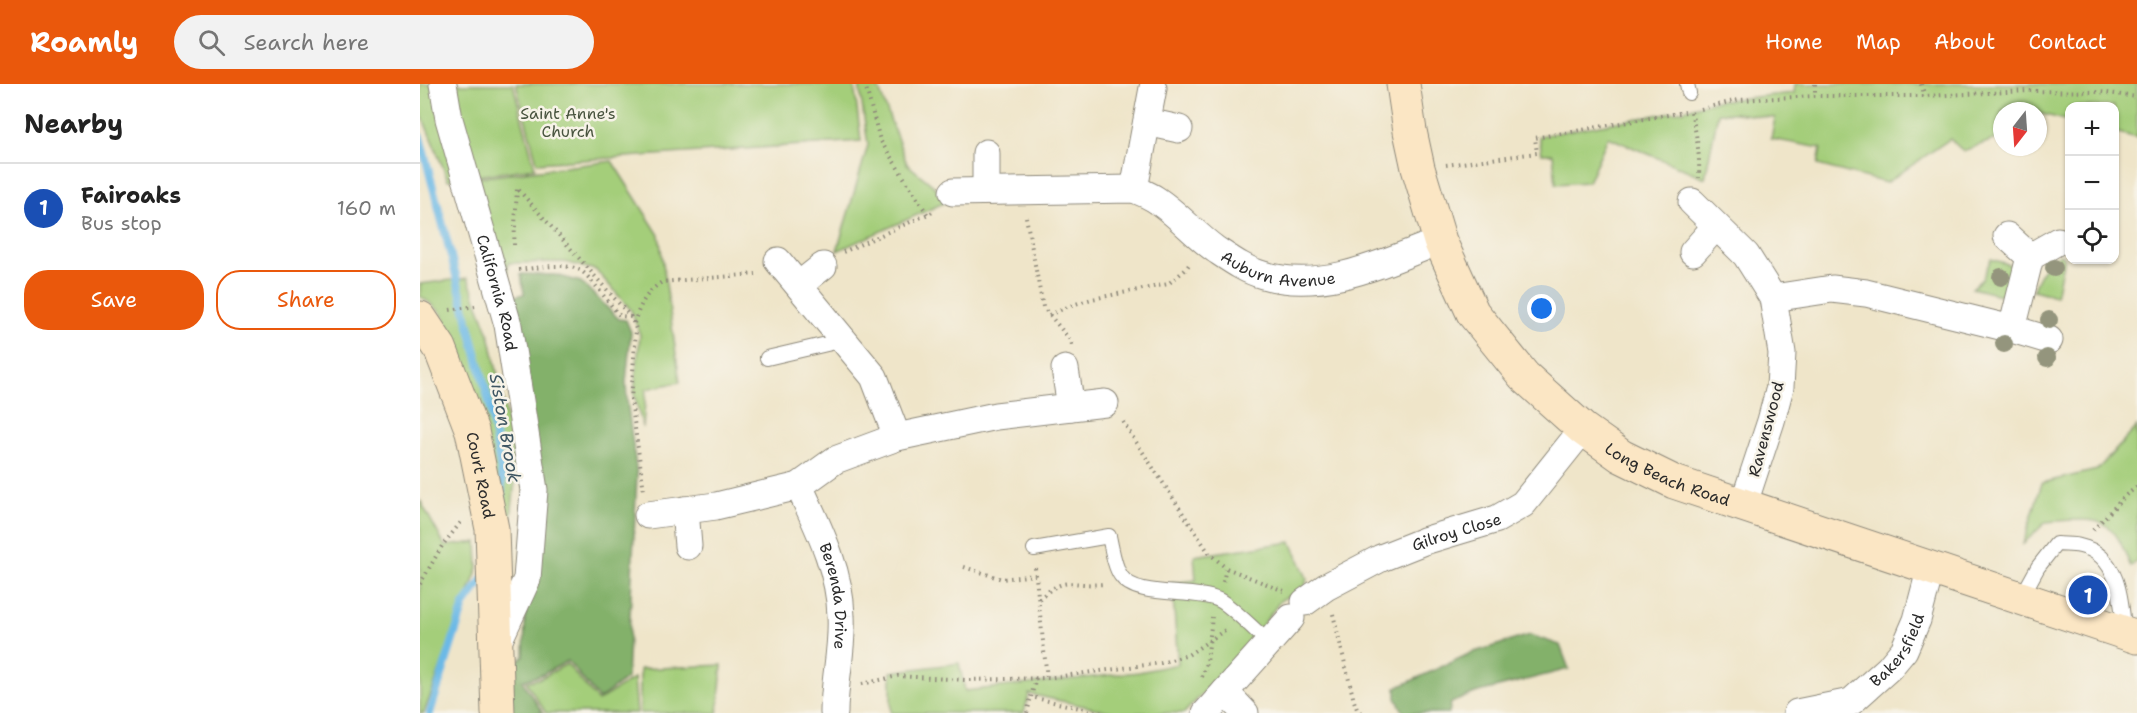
<!DOCTYPE html>
<html lang="en">
<head>
<meta charset="utf-8">
<style>
  :root { --surface:#fff; --page:#f2f2f2; --text:#222; --muted:#767676; --line:#e0e0e0; --accent:#ea580c }
  body { margin:0; font-family:"Shantell Sans",sans-serif; background:var(--page); color:var(--text) }
  .controls { position:absolute; right:18px; top:18px; display:grid; overflow:hidden; border-radius:12px; box-shadow:0 2px 4px #0004 }
  .controls button { width:54px; height:54px; display:grid; place-items:center; padding:0; border:0; border-bottom:2px solid var(--line); background:var(--surface); color:var(--text); font:30px sans-serif }
  .compass { position:absolute; left:1573px; top:18px; width:54px; height:54px; border-radius:50%; background:var(--surface); box-shadow:0 2px 4px #0004; rotate:197deg }
  .you { position:absolute; left:1122px; top:225px; width:21px; height:21px; margin:-15px; border:4px solid #fff; border-radius:50%; background:#1a73e8; box-shadow:0 0 0 9px #1a73e833 }
  .badge { display:grid; place-items:center; width:39px; height:39px; border-radius:50%; background:var(--accent); color:#fff; font-size:20px; font-weight:700 }
  .pin { position:absolute; translate:-50% -50%; border:3px solid #fff; box-shadow:0 2px 6px #0006 }
  .list { margin:0; padding:0; list-style:none }
  h2 { display:flex; justify-content:space-between; align-items:center; height:78px; margin:0; padding:0 24px; font-size:26px }
  h2 small { font-size:20px; font-weight:400; color:var(--muted) }
  .list li { display:grid; grid-template-columns:39px 1fr auto; gap:18px; align-items:center; box-sizing:border-box; height:90px; padding:0 24px; border-top:2px solid var(--line) }
  .list b { display:block; font-size:22px; white-space:nowrap }
  .list p { margin:0; font-size:20px; white-space:nowrap; color:var(--muted) }
  .list em { font-size:20px; font-style:normal; color:var(--muted) }
  .actions { display:flex; gap:12px; padding:18px 24px }
  .actions a { flex:1; padding:14px 0; border:2px solid var(--accent); border-radius:24px; text-align:center; font-size:21px; color:var(--accent) }
  .actions .main { background:var(--accent); color:#fff }
  .icon { flex:none; width:33px; height:33px; fill:none; stroke:currentColor; stroke-width:2; stroke-linecap:round; stroke-linejoin:round }
  .map { position:relative; flex:none; width:1717px; height:629px; overflow:hidden }
  header { display:flex; align-items:center; gap:36px; box-sizing:border-box; height:84px; padding:0 30px; background:var(--accent); color:#fff }
  header strong { font-size:28px }
  nav { display:flex; gap:33px; margin-inline-start:auto; font-size:21px }
  .search { width:420px; height:54px; background:var(--page); display:flex; align-items:center; gap:15px; box-sizing:border-box; padding:0 21px; border-radius:33px; color:var(--muted); font-size:22px }
  main { display:flex }
  aside { flex:1; background:var(--surface) }
  .map>svg:first-child { display:block }
  .green { fill:#a4ce7a; stroke:#687c52; stroke-width:1.5 }
  .forest { fill:#83b16a; stroke:#576e4a; stroke-width:1.5 }
  .lines { fill:none; stroke-linecap:round; stroke-linejoin:round }
  .stream { stroke:#6cb9e6; stroke-width:8 }
  .lane-casing { stroke:#8d887a; stroke-width:16 }
  .street-casing { stroke:#8d887a; stroke-width:29 }
  .secondary-casing { stroke:#8d887a; stroke-width:35 }
  .path { stroke:#8d887a; stroke-width:4; stroke-dasharray:1.5 4.5; stroke-linecap:butt }
  .lane { stroke:#fff; stroke-width:14 }
  .street { stroke:#fff; stroke-width:27 }
  .secondary { stroke:#fbe6c4; stroke-width:33 }
  .tree { fill:#94957d }
  .labels { text-anchor:middle; dominant-baseline:central; stroke-width:5; stroke-linejoin:round; paint-order:stroke }
  .park-label { font-size:16px; fill:#49543f; stroke:#f7f3e8 }
  .street-label { font-size:16px; fill:#2b2b2b; stroke:#f7f3e8 }
  .water-label { font-size:18px; font-style:italic; fill:#3e5663; stroke:#f7f3e8 }
</style>
</head>
<body>
<header>
<strong>Roamly</strong>
<div class="search"><svg class="icon" aria-label="search" viewBox="0 0 24 24"><circle cx="10" cy="10" r="6"/><path d="M15 15l6 6"/></svg>Search here</div>
<nav><a>Home</a><a>Map</a><a>About</a><a>Contact</a></nav>
</header>
<main>
<aside>
<h2>Nearby<small></small></h2>
<ul class="list">
<li><span class="badge" style="background:#1a4fb4">1</span><div><b>Fairoaks</b><p>Bus stop</p></div><em>160 m</em></li>
</ul>
<div class="actions"><a class="main">Save</a><a>Share</a></div>
</aside>
<div class="map">
<svg width="1717" height="629" viewBox="0 0 1717 629">
  <rect width="100%" height="100%" fill="#f7f3e8"/>
  <filter id="ink" filterUnits="userSpaceOnUse"><feTurbulence type="fractalNoise" baseFrequency=".0167" numOctaves="2"/><feDisplacementMap in="SourceGraphic" scale="12" xChannelSelector="R" yChannelSelector="G"/><feConvolveMatrix kernelMatrix="1 2 1 2 8 2 1 2 1" color-interpolation-filters="sRGB"/></filter>
  <filter id="wash" filterUnits="userSpaceOnUse"><feTurbulence type="fractalNoise" baseFrequency=".008" numOctaves="4" result="noise"/><feDisplacementMap in="SourceGraphic" scale="24" xChannelSelector="R" yChannelSelector="G"/><feGaussianBlur stdDeviation="1.35" result="paint"/><feColorMatrix in="noise" values="0 0 0 0 0 0 0 0 0 0 0 0 0 0 0 0 0 1.4 0 .05"/><feComposite in="paint" operator="in"/></filter>
  <g filter="url(#wash)">
    <rect width="100%" height="100%" fill="#efe5c9"/>
    <path class="green" d="M0,0H93L115,84L28,96L0,27Z
      M96,0H434L441,57L117,79Z
      M439,0H457L487,80L516,104L524,119L417,167L448,61Z
      M1375,0H1717V54L1695,48L1694,22H1650L1649,37L1618,29V27H1582V53L1543,67L1530,55L1466,99L1398,81L1401,64L1351,55L1355,34L1314,29H1298L1285,94L1188,53L1168,98L1136,100L1133,70H1122L1119,52L1264,26L1294,17L1374,9Z
      M192,77L239,151L260,298L226,305L223,344L214,310L220,251L211,226L176,186L144,178L88,179L87,198L56,94Z
      M1640,170L1644,174L1636,212L1613,206C1619,189 1625,180 1640,170Z
      M1571,175L1594,182C1593,194 1592,204 1580,211L1552,204L1562,195Z
      M48,194L69,250L97,381L90,442L81,445L31,263C26,233 27,230 0,212V200Z
      M1717,343V476L1711,483C1705,470 1700,451 1687,442C1675,432 1641,437 1626,438L1603,460L1622,399L1677,386Z
      M0,416L25,462L57,458L58,484L4,629H0Z
      M871,458L887,494L885,503L861,516L821,570L764,629H696L609,610L604,629H471V588L539,579L545,607L719,588L758,580L752,499L776,496L774,472Z
      M147,580L178,617L214,594L217,629H126L106,598L121,594Z
      M302,581L298,629H220V585Z"/>
    <path class="forest" d="M101,190L136,191L161,198L199,235L206,236L211,248L206,298L207,316L217,391L207,594L179,615L148,577L121,591L102,597L123,629H85L84,589L104,572L105,534L112,508L91,213L104,210Z
      M1110,551L1140,561L1149,585L1055,609L1031,619L1029,629H984L976,614V604L1051,569Z"/>
    <g class="lines">
      <path class="stream" d="M0,53L70,322L82,394L81,418
        M10,629L44,521L63,495"/>
    </g>
  </g>
  <g filter="url(#ink)">
    <g class="lines">
      <g class="lane-casing">
        <path id="lane" d="M1267,0L1269,9
          M347,274L424,256
          M614,465L689,452C692,465 694,482 701,492C716,515 774,504 799,516C810,521 837,548 848,558
          M1601,514L1618,483L1636,460C1644,461 1652,460 1660,462C1698,470 1702,515 1704,547"/>
      </g>
      <g class="street-casing">
        <g id="street">
          <path id="s1" d="M23,0L29,35L88,241L114,406L107,495L77,560"/>
          <path d="M727,38L759,45"/>
          <path d="M714,105L733,4"/>
          <path d="M566,106V69"/>
          <path id="s2" d="M533,108L714,105C721,108 729,111 735,115C757,129 774,150 795,165C810,175 825,186 843,191C903,209 965,178 1020,157"/>
          <path d="M1272,118L1326,171L1353,214L1362,269L1360,303L1351,337L1323,422"/>
          <path d="M1587,152L1610,173"/>
          <path d="M1273,168L1296,142"/>
          <path d="M358,177L454,293L477,353"/>
          <path d="M379,201L403,182"/>
          <path d="M1353,214L1412,205L1446,209L1592,245L1610,173L1638,157"/>
          <path d="M1592,245L1629,256"/>
          <path d="M645,285L651,323"/>
          <path id="s3" d="M379,402C398,443 420,486 421,532C423,564 414,597 414,629"/>
          <path d="M265,426L268,462"/>
          <path d="M228,431L296,422L379,402L415,376L477,353L576,332L685,319"/>
          <path id="s4" d="M885,518L906,503L961,474L1004,457L1077,435L1103,420L1163,345"/>
          <path d="M805,608L825,629"/>
          <path d="M786,629L871,534"/>
          <path id="s5" d="M1377,629L1431,618L1469,584L1484,566L1497,536L1511,483"/>
        </g>
      </g>
      <g class="secondary-casing">
        <g id="secondary">
          <path id="s6" d="M983,0L990,47L998,84L1020,157L1053,229L1104,292L1163,345L1201,372L1254,398L1717,553"/>
          <path id="s7" d="M0,234L20,264L52,347L72,445L78,629"/>
        </g>
      </g>
      <path class="path" d="M445,0L460,56L508,131
        M1395,0V12
        M1501,0L1505,12
        M1281,25L1318,16L1395,12H1505L1609,7L1680,8L1717,13
        M1271,28C1277,51 1280,71 1279,94
        M1026,81L1117,69L1115,54L1265,28
        M606,133L623,223L651,257L652,261
        M94,161L97,104L211,233L216,245L211,316L224,407
        M423,168L515,127
        M99,186C117,184 143,178 160,186C170,192 191,222 200,232L211,233
        M30,226L55,222
        M629,231L652,221L672,215L748,200L765,186L771,178
        M214,239C220,221 226,208 242,198L336,190
        M703,338L789,469L806,484L864,507
        M1673,446L1706,411L1717,403
        M544,483L582,495L615,491
        M615,484L627,594
        M803,498L806,484
        M0,500L22,462L41,438
        M619,515C647,490 651,503 684,500
        M913,530L934,617L937,625L943,629
        M782,593L787,579L792,533
        M616,594L611,613L682,629
        M442,600L478,592L546,596L627,594L741,579L768,571L808,544
        M607,629L611,613"/>
      <use href="#lane" class="lane"/>
      <use href="#street" class="street"/>
      <use href="#secondary" class="secondary"/>
    </g>
    <g class="tree">
      <circle cx="1634" cy="184" r="9"/>
      <circle cx="1581" cy="193" r="9"/>
      <circle cx="1629" cy="236" r="9"/>
      <circle cx="1584" cy="260" r="9"/>
      <circle cx="1627" cy="274" r="9"/>
    </g>
  </g>
  <g class="labels">
    <g class="park-label">
      <text x="148" y="29">Saint Anne's<tspan x="148" dy="18">Church</tspan></text>
    </g>
    <g class="street-label">
      <text stroke="none"><textPath href="#s2" startOffset="351">Auburn Avenue</textPath></text>
      <text stroke="none"><textPath href="#s1" startOffset="216">California Road</textPath></text>
      <text transform="translate(1346 345) rotate(-75)">Ravenswood</text>
      <text stroke="none"><textPath href="#s6" startOffset="498">Long Beach Road</textPath></text>
      <text stroke="none"><textPath href="#s7" startOffset="170">Court Road</textPath></text>
      <text stroke="none"><textPath href="#s4" startOffset="168">Gilroy Close</textPath></text>
      <text stroke="none"><textPath href="#s3" startOffset="117">Berenda Drive</textPath></text>
      <text stroke="none"><textPath href="#s5" startOffset="126">Bakersfield</textPath></text>
    </g>
    <g class="water-label">
      <text transform="translate(85 344) rotate(80)">Siston Brook</text>
    </g>
  </g>
</svg>
<div class="controls">
<button>+</button>
<button>−</button>
<button><svg class="icon" aria-label="locate" viewBox="0 0 24 24"><circle cx="12" cy="12" r="6"/><path d="M12 2v4M12 18v4M2 12h4M18 12h4"/></svg></button>
</div>
<svg class="compass" viewBox="-18 -18 36 36"><path d="M0-13l5 13h-10z" fill="#e53935"/><path d="M0 13l5-13h-10z" fill="#767676"/></svg>
<div class="you"></div>
<div class="pin badge" style="left:1668px;top:511px;background:#1a4fb4">1</div>
</div>
</main>
</body>
</html>
